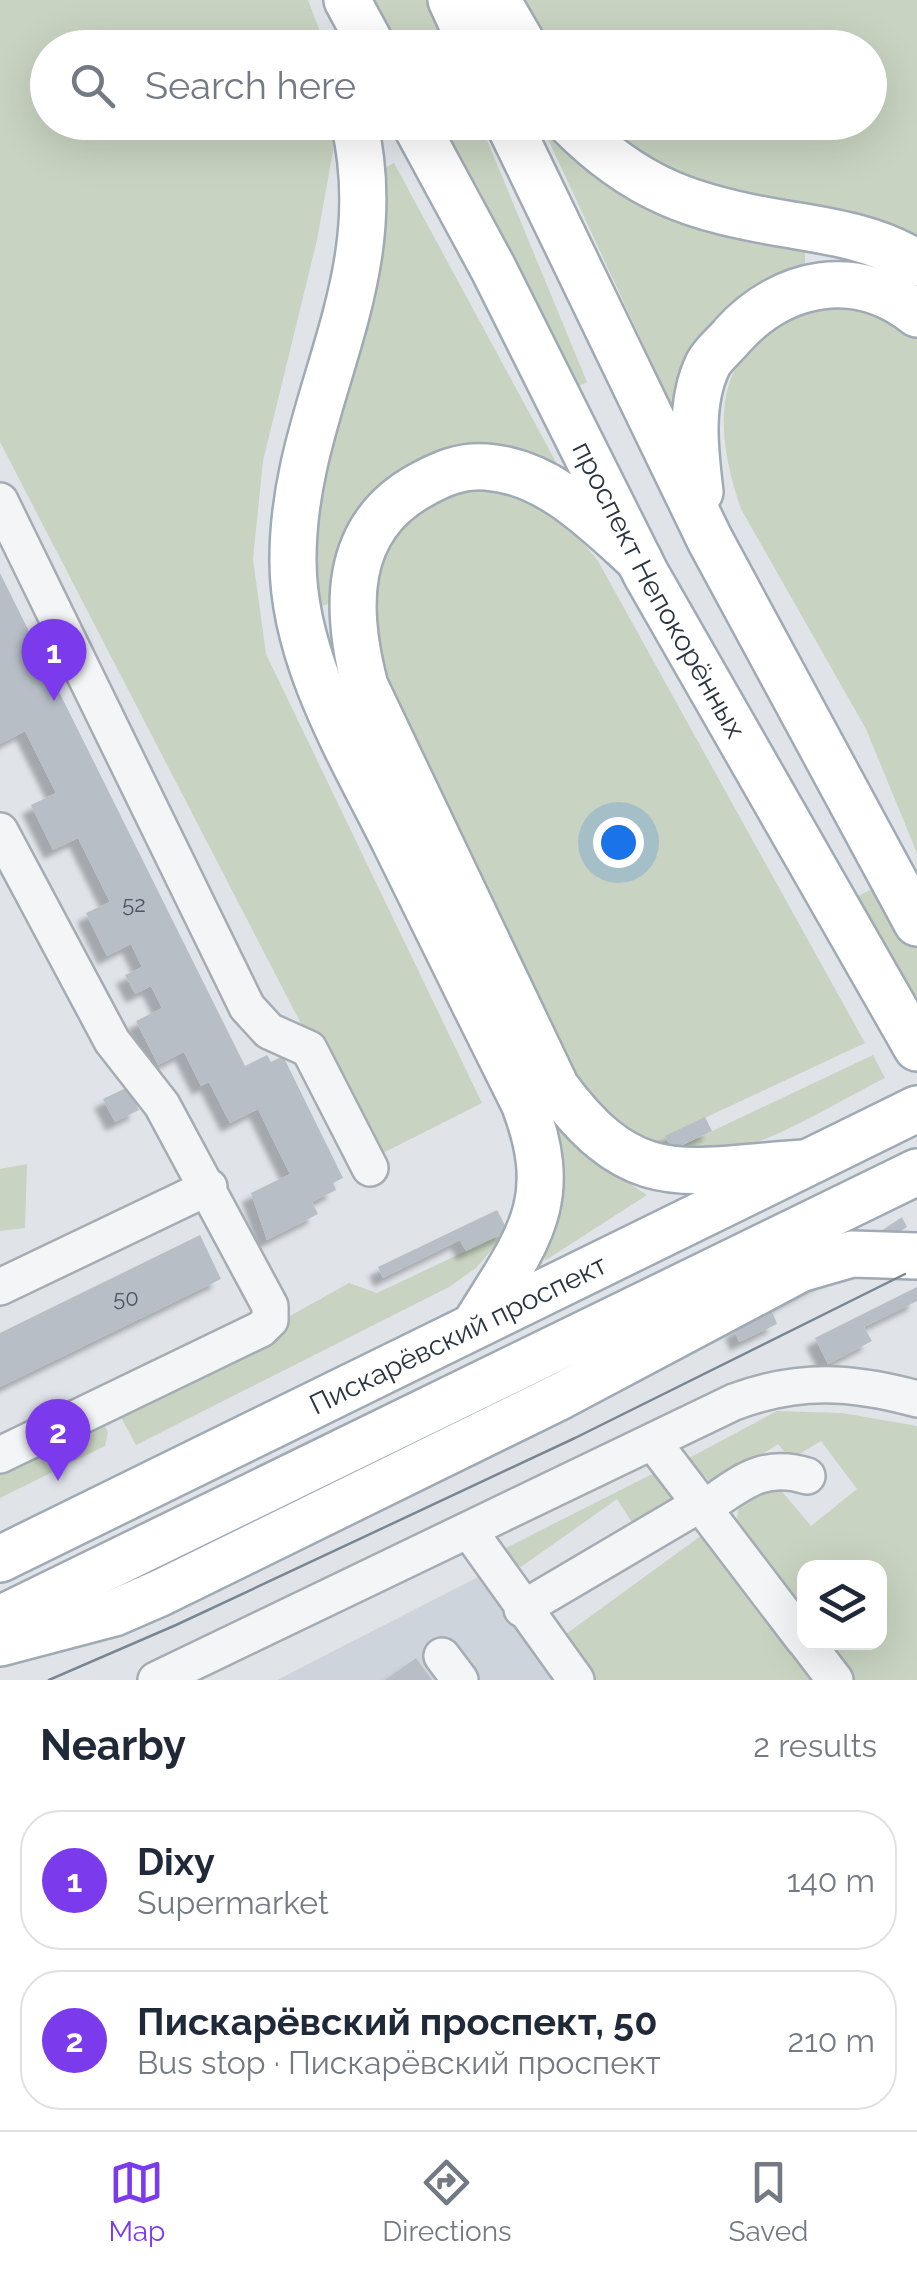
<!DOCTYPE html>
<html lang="en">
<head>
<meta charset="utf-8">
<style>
  :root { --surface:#fff; --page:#f2f2f3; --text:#1f2937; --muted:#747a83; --line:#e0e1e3; --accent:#7c3aed }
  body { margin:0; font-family:Raleway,sans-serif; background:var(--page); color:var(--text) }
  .controls { position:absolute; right:30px; bottom:30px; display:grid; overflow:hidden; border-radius:20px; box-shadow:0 10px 40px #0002 }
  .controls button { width:90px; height:90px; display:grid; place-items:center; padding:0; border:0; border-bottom:2px solid var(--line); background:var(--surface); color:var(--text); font:50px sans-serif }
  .you { position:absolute; left:618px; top:842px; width:35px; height:35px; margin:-25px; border:8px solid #fff; border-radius:50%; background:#1a73e8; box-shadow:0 0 0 15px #1a73e833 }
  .badge { display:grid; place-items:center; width:65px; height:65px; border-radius:50%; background:var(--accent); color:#fff; font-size:32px; font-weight:700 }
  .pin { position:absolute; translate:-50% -82px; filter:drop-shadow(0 2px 5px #0008) }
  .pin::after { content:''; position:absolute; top:52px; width:35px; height:30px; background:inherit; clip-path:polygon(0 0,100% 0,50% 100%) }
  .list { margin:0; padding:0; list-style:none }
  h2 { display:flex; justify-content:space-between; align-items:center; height:130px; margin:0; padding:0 40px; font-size:42px }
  h2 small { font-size:32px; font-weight:400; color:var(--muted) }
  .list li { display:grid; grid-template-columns:65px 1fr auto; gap:30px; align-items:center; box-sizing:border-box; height:140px; margin:0 20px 20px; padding:0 20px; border:2px solid var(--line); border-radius:40px }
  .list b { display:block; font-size:38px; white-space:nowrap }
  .list p { margin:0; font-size:32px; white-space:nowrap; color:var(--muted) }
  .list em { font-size:32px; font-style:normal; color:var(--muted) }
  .icon { flex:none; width:55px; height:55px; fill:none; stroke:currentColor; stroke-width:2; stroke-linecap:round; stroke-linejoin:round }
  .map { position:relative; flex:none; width:917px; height:1680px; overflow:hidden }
  .search { position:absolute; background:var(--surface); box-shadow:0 10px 40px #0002; left:30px; right:30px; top:30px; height:110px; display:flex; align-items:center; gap:25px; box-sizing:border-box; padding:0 35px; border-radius:55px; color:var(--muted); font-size:38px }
  .sheet { height:450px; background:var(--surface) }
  nav { display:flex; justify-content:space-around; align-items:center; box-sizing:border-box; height:140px; border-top:2px solid var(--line); background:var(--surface); font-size:28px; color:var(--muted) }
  nav a { display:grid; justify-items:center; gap:5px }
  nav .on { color:var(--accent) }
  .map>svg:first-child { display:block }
  .built { fill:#ced4db }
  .green { fill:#c8d3c1 }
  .building { fill:#b7bec6; filter:url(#shadow) }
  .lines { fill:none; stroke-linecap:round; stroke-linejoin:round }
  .minor-casing { stroke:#a5acb3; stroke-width:40 }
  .major-casing { stroke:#9faab4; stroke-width:50 }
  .minor { stroke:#f3f5f7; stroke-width:35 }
  .major { stroke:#fff; stroke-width:45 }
  .tram { stroke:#798692; stroke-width:2.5 }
  .labels { text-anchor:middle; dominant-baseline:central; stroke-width:10; stroke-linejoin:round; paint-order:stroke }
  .number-label { font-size:22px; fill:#4c5662 }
  .street-label { font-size:28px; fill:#293440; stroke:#eff3f6 }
</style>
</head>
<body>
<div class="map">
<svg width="917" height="1680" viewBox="0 0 917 1680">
  <defs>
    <filter id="shadow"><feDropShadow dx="-9" dy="9" stdDeviation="2.5" flood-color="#0004"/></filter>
  </defs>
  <rect width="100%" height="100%" fill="#e0e4e9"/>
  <path class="built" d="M480,1576L558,1680H277Z"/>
  <path class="green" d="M0,0H308L326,47L48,48V122L338,123L317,240L263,461L253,559L266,654L482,1103L371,1159L0,442Z
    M369,0H426L449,47H394Z
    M523,0H917V242L658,172L591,123L870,122V48L535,47Z
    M435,123H480L587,382L579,386Z
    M541,124H548C620,210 694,239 805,251V268L677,417Z
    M394,163L563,475L475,446L333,603L317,607L311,552L324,476L378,284L385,218L382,169Z
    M839,304L877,310L917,334V853L866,729L741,509C705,405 720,327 839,304Z
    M473,486C530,486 565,518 598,561L865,1043L666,1136L672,1150L873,1055L885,1078C784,1129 674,1214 584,1097L380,669C359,578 369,507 473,486Z
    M909,870L917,883V1013L821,915Z
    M551,1114L586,1155L647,1195L546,1260L541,1255C572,1209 559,1164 551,1114Z
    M27,1164L25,1228L0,1231V1169Z
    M508,1231L476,1268L449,1287L136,1445L118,1412L349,1283L377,1293Z
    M777,1411L842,1413L917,1426V1680H851L823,1643L880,1642V1568H804V1618L736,1527L739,1505L755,1492L780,1489L811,1526L857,1489L821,1441L796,1456L787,1455L778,1444L721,1481H709L689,1458Z
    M102,1421L108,1432L105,1446L0,1498V1469Z
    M660,1470L677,1502L633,1524L617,1499L521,1567L511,1563L502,1550Z
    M702,1535L820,1680H596L567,1642L566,1634Z"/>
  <path class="building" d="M0,573L245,1066L267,1055L271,1062L283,1056L343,1178L333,1183L336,1190L312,1202L318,1214L267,1240L251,1193L290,1174L258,1109L230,1123L209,1082L201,1086L184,1052L158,1065L136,1021L162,1008L151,986L135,994L125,975L142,967L131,944L107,956L86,913L110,902L78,838L53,850L31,805L56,793L25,731L0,744Z
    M128,1087L139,1110L115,1122L103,1099Z
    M705,1117L712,1131L672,1150L665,1136Z
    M497,1210L508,1231L466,1251L460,1240L383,1278L378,1267Z
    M902,1217L907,1227L832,1276L771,1309L777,1324L739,1342L734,1329L762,1314L758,1306L826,1268Z
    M200,1235L221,1279L0,1387V1333Z
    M917,1287V1301L864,1327L872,1341L828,1364L815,1338Z
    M416,1658L432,1680H385Z"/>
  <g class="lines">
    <g class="minor-casing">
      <path id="minor" d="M0,501L247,1007L269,1031L309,1049L370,1168
        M0,831L112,1041L162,1105L270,1306V1320L261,1329L0,1455
        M0,1287L209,1187
        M653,1442L804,1640
        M703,1509C740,1484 762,1462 807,1476
        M470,1532L576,1680
        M522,1609L700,1504
        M806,1642L835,1680
        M442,1656L460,1680
        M156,1680L734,1402C798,1378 852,1381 917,1399"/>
    </g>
    <g class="major-casing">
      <g id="major">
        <path d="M347,0L373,48"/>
        <path d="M451,0L473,48"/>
        <path d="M497,0L525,48"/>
        <path d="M354,122C393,287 292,405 293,561C293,661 353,757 396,844C438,930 481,1017 524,1103C562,1202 528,1239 476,1323"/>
        <path id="s1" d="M414,122L493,268L646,574L917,1048"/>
        <path d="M508,122L710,540L917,923"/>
        <path d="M569,122C636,190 694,209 786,224C833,232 876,238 917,263"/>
        <path d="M700,492C695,451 689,403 708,364C713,354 726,344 733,335C783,280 857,266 917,314"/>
        <path d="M639,560C596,521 548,471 486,467C461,465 441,474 421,485C342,528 345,610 365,686L556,1087C635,1195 685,1170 805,1163"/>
        <path id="s2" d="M0,1559L917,1109"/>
        <path d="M0,1619L917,1172"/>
        <path d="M0,1643L114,1613L160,1593L561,1396L800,1269L852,1254L917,1256"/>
      </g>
    </g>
    <use href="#minor" class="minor"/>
    <use href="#major" class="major"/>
    <path class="tram" d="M49,1680L176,1625L575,1438L905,1274"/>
  </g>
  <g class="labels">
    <g class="number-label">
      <text x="134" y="904">52</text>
      <text x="126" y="1298">50</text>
    </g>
    <g class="street-label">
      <text stroke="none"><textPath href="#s1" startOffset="528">проспект Непокорённых</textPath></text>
      <text stroke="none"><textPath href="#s2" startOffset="510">Пискарёвский проспект</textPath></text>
    </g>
  </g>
</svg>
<div class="controls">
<button><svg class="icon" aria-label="layers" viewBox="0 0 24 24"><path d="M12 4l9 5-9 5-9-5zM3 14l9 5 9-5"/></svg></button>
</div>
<div class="you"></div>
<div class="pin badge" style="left:54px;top:701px">1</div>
<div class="pin badge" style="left:58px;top:1481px">2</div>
<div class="search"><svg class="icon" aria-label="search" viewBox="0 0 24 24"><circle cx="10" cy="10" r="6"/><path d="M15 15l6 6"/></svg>Search here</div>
</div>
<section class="sheet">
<h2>Nearby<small>2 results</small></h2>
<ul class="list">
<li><span class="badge">1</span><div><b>Dixy</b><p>Supermarket</p></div><em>140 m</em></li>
<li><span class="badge">2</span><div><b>Пискарёвский проспект, 50</b><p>Bus stop · Пискарёвский проспект</p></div><em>210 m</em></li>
</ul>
</section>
<nav>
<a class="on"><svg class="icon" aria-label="map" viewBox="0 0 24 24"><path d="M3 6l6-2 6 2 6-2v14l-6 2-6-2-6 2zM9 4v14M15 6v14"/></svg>Map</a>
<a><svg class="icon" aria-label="directions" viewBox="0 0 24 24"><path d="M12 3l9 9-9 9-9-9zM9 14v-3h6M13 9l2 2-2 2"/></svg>Directions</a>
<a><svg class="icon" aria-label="saved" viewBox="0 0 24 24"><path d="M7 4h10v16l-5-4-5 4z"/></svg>Saved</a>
</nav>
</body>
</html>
